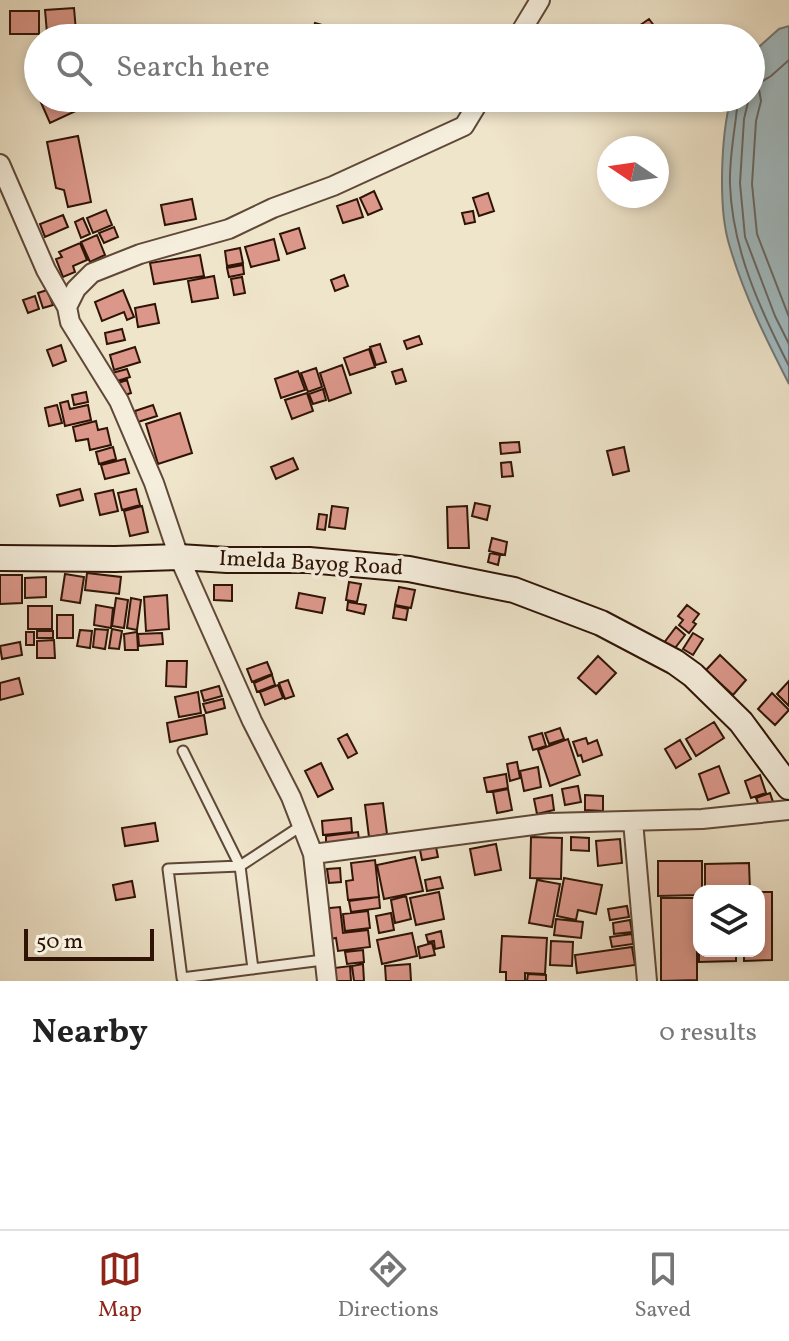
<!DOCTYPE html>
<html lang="en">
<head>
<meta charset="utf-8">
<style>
  :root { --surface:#fff; --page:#f6f6f6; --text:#222; --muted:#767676; --line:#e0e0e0; --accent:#8f2418 }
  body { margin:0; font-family:Vollkorn,serif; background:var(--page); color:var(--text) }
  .controls { position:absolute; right:24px; bottom:24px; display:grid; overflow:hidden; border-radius:16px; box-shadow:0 4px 12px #0003 }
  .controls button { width:72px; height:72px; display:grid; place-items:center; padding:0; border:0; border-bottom:2px solid var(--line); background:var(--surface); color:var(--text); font:40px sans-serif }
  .compass { position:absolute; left:597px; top:136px; width:72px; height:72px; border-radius:50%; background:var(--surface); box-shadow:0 4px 12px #0003; rotate:283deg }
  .scale { position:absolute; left:24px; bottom:20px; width:130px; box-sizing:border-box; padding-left:8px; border:4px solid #2f1406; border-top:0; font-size:22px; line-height:28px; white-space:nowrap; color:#2f1406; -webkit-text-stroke:6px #f5eedd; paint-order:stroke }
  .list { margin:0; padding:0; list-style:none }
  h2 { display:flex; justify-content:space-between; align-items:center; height:104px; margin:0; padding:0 32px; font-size:34px }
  h2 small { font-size:26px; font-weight:400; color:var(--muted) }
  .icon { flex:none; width:44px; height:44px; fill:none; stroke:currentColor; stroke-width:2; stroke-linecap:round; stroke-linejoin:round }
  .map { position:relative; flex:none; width:789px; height:981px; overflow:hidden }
  .search { position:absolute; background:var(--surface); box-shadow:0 4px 12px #0003; left:24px; right:24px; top:24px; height:88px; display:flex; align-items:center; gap:20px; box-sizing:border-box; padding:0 28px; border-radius:44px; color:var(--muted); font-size:30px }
  .sheet { height:248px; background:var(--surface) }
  nav { display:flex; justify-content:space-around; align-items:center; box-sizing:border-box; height:112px; border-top:2px solid var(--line); background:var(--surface); font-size:22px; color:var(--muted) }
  nav a { display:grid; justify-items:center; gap:4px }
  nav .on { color:var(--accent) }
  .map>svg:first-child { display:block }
  .water { fill:#a1bcc3; stroke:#737977; stroke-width:2 }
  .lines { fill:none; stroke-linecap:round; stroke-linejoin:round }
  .shore { stroke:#686864; stroke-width:2 }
  .building { fill:#db978a; stroke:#2f1406; stroke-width:2 }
  .service-casing { stroke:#5f4837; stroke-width:13 }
  .minor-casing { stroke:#5f4837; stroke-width:22 }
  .secondary-casing { stroke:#2f1406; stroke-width:28 }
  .service { stroke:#f5eedd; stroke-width:9 }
  .minor { stroke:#f5eedd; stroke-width:18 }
  .secondary { stroke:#f5eedd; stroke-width:24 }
  .labels { text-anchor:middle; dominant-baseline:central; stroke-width:7; stroke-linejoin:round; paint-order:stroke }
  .street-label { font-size:22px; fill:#2f1406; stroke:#f5eedd }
</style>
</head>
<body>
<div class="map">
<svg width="789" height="981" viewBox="0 0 789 981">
  <rect width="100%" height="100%" fill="#efe5cb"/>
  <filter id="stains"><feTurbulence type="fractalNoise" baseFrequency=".0025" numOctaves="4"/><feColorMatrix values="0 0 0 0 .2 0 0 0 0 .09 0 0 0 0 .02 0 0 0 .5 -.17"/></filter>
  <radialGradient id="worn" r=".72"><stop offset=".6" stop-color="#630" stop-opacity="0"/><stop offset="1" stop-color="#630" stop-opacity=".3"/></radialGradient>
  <path class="water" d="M789,26V384C766,339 743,293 729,244C718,207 721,135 731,98H751V54L779,29Z"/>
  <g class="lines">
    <path class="shore" d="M789,60L771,76L758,84L761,101L756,121L752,184L757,234L789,317
      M738,98C736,126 729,155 730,184C732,249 760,309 789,366
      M749,98L744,119L740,183L745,237L775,316L789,344"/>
  </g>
  <path class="building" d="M74,8L76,31L47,33L45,10Z
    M10,11H39V34H10Z
    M649,19L658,31L648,38H643L636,28Z
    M315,23L336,29L333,38H310Z
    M38,71V96L29,75Z
    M39,98H75L80,109L50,123Z
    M78,136L91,202L68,207L64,190L56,188L47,142Z
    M374,191L382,209L368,215L360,198Z
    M488,193L494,211L479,216L473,198Z
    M192,199L196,219L165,225L161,205Z
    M357,199L363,217L343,223L337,206Z
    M106,210L112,225L93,233L87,218Z
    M473,211L475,222L465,224L462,213Z
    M63,215L68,227L45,237L40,224Z
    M83,218L90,234L81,238L75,222Z
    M114,227L118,237L104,243L99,233Z
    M299,228L305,248L287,254L280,234Z
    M97,235L105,255L90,262L81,242Z
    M274,239L279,260L251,267L245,247Z
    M80,243L87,260L73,266L75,272L63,277L56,259L62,257L59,252Z
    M240,248L243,263L227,266L225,251Z
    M200,255L204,276L154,284L150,263Z
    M243,265L244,274L229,277L227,268Z
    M344,275L348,286L335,291L331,280Z
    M214,276L218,298L192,302L188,281Z
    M242,277L245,293L234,295L231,279Z
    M47,290L53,305L43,308L38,293Z
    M123,290L134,317L127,320L124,312L102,321L95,302Z
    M35,296L39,309L28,313L23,300Z
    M155,304L159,323L138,327L135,308Z
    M122,329L125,340L107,344L105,333Z
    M419,336L422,344L407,349L404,341Z
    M380,344L386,362L376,365L370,347Z
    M61,345L66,361L53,366L47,350Z
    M135,347L140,362L114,370L110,355Z
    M369,349L375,367L350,375L344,358Z
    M342,365L351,393L329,401L320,373Z
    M316,368L322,387L308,392L301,373Z
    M127,369L130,377L114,382L112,373Z
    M402,369L406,381L396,384L392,372Z
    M298,371L305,390L281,398L275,379Z
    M127,380L131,393L119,397L115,384Z
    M323,389L326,400L313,404L309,394Z
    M86,392L88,402L74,405L72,395Z
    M307,393L313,411L292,419L285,400Z
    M68,401L70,409L88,405L91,420L65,426L60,403Z
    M57,405L62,423L49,426L45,408Z
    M153,405L157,416L138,422L135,411Z
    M180,413L192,453L158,464L146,424Z
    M96,421L98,430L107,428L111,445L90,450L88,439L76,441L73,427Z
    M519,442L520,452L501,454L500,443Z
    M113,447L116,459L99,464L96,452Z
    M624,447L629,471L613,475L607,451Z
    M293,458L298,469L276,479L271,467Z
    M125,459L129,473L105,479L101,465Z
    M511,462L513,476L502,477L501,463Z
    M80,489L83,500L60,506L57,495Z
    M136,489L140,505L122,510L118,493Z
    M113,490L118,511L100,515L95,494Z
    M475,503L490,506L487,520L472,516Z
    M142,506L148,532L130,536L124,511Z
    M332,506L348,508L345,529L329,527Z
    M467,506L469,548H448L447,507Z
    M319,514L327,515L325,530L317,529Z
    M492,538L507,542L505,555L489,551Z
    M490,553L500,555L498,565L488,562Z
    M87,573L121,577L119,594L85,590Z
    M65,574L84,577L80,603L61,600Z
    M0,575H22V603L0,604Z
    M46,577V597L25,598V578Z
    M349,582L361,584L357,602L346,600Z
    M214,585H232V601L214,600Z
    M399,587L415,590L411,608L395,605Z
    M299,593L325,598L322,613L296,608Z
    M167,595L169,629L146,631L144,597Z
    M116,598L128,600L124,628L112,626Z
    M131,598L141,600L137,630L127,628Z
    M348,602L366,605L364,614L347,610Z
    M96,605L113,608L111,628L94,625Z
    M687,605L699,614L693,622L696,624L689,633L679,625L683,620L678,616Z
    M28,606H52V629H28Z
    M395,606L408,609L406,620L393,618Z
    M57,615H73V638H57Z
    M676,627L685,635L672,652L663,644Z
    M95,629L108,630L105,649L93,647Z
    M112,629L122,631L119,649L109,648Z
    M80,630L92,631L90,648L77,646Z
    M37,631H53V638H37Z
    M26,632H34V645H26Z
    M137,632L138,650H125L124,634Z
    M162,633L163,644L139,646L138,634Z
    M693,633L703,639L693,655L683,649Z
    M54,640L55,658H37V641Z
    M20,642L22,655L2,659L0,646Z
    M720,655L746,680L733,695L706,670Z
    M598,656L616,673L596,694L578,678Z
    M167,661H187L186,687L166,686Z
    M267,662L272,674L252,682L247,669Z
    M272,675L275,685L257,692L254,683Z
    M19,678L23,694L0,700V683Z
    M288,680L294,696L285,699L279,683Z
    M789,681V706L777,694Z
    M278,685L283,698L265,705L260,692Z
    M219,686L222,696L204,701L201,691Z
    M198,692L201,713L179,717L175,697Z
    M772,693L789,710L775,725L758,709Z
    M223,699L225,708L206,713L203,704Z
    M204,715L207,734L170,742L167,723Z
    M714,722L724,738L696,756L686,739Z
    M560,728L564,739L549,744L545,733Z
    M542,733L546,746L533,750L529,737Z
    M347,734L357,753L348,758L338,739Z
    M586,738L588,744L597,740L602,755L583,762L581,755L578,756L573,742Z
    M568,739L580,775L550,786L538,750Z
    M680,740L691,759L676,768L665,749Z
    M517,762L520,778L510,781L507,764Z
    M321,763L333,789L318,797L305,771Z
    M719,766L729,793L708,800L699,774Z
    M538,767L541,787L524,791L520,771Z
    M506,774L508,788L487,792L484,778Z
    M760,775L766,793L751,798L745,781Z
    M578,786L581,802L565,805L562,789Z
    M508,789L512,810L497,813L493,792Z
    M770,793L773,802L760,807L756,798Z
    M552,795L554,810L537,814L534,799Z
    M585,795L603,796V811L585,810Z
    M383,803L387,834L369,837L365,805Z
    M351,818L352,832L323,835L322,821Z
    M155,823L158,841L125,846L122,828Z
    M358,832L359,840L326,843V836Z
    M531,837L562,838L561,879L530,878Z
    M571,837L589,838V851L571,850Z
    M620,839L622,863L598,866L596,841Z
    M435,842L438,857L422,860L419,845Z
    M496,844L501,870L475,875L470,849Z
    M415,857L423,891L384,899L377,865Z
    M375,860L379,897L348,900L346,881L353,880L351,863Z
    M658,861H702V891H699V895L658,896Z
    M749,863L750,891H705V864Z
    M340,868L341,882L329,883L327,869Z
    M440,877L443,888L427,891L425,880Z
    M564,878L602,885L596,914L578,910L576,920L557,916Z
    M537,880L560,884L552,927L529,923Z
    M132,881L135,897L116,900L113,885Z
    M439,892L444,919L416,925L410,898Z
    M759,892H772V960L744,961V951H759Z
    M406,896L411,919L395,923L391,900Z
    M379,897L380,908L351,912L349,901Z
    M661,898H697V980L661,981Z
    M627,906L629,917L610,920L608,909Z
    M340,907L343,933L368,930L370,947L338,951L336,938L324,940L320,909Z
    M368,911L370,928L345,931L343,914Z
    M391,913L394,930L379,933L376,916Z
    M556,919L583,922L581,938L554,935Z
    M630,920L632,932L614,934L613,923Z
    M441,931L444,947L435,949L434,941L428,942L426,935Z
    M412,933L417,956L382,964L377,940Z
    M632,934L633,944L612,947L610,937Z
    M502,936L547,938L545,974L525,973V981H506V972H500Z
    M551,941L573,942L572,966L550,965Z
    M432,943L435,955L420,958L418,947Z
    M632,947L635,965L577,973L575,955Z
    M363,950L364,962L347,964L345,952Z
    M699,951H736V961L699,962Z
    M363,964L364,981H354L352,966Z
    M410,964L411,981H386L385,966Z
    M350,966L351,981H335L334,968Z
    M528,974L546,975V981H527Z"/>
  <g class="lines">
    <g class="service-casing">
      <path id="service" d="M183,751L240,866L253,969
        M301,826L240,866L168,869L182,978L323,960"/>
    </g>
    <g class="minor-casing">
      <path id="minor" d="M517,38L540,0
        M0,164L46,270L67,307L70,322L119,401L154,483L179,557L252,721L291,797L313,854L327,981
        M67,307L76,289L92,273L140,254L229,229L273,208L333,186L464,126L481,98
        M633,821L647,981
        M313,854L549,823L702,819L789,810"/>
    </g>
    <g class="secondary-casing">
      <path id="secondary" d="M0,558L115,559L179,557L227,560H309L409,569L514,590L601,623L675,662L693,675L741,722L789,787"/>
    </g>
    <use href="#service" class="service"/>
    <use href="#minor" class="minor"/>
    <use href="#secondary" class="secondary"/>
  </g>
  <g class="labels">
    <g class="street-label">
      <text transform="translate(311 564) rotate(3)">Imelda Bayog Road</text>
    </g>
  </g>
  <rect width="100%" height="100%" filter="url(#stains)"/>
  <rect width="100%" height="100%" fill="url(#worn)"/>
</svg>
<div class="controls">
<button><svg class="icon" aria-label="layers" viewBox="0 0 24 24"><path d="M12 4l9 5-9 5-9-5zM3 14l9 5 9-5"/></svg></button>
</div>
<svg class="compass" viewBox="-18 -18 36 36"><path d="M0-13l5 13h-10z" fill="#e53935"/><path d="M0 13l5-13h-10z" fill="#767676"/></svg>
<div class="scale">50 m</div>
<div class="search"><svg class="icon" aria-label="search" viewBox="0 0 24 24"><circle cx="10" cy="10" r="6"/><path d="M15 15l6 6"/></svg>Search here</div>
</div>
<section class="sheet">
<h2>Nearby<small>0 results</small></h2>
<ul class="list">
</ul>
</section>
<nav>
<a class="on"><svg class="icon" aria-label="map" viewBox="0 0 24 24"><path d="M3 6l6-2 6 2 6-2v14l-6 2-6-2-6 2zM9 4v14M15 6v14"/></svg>Map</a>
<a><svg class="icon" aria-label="directions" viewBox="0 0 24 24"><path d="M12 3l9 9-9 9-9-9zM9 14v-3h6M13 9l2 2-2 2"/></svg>Directions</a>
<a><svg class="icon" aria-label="saved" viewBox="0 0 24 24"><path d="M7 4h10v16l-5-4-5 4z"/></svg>Saved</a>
</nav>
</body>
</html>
